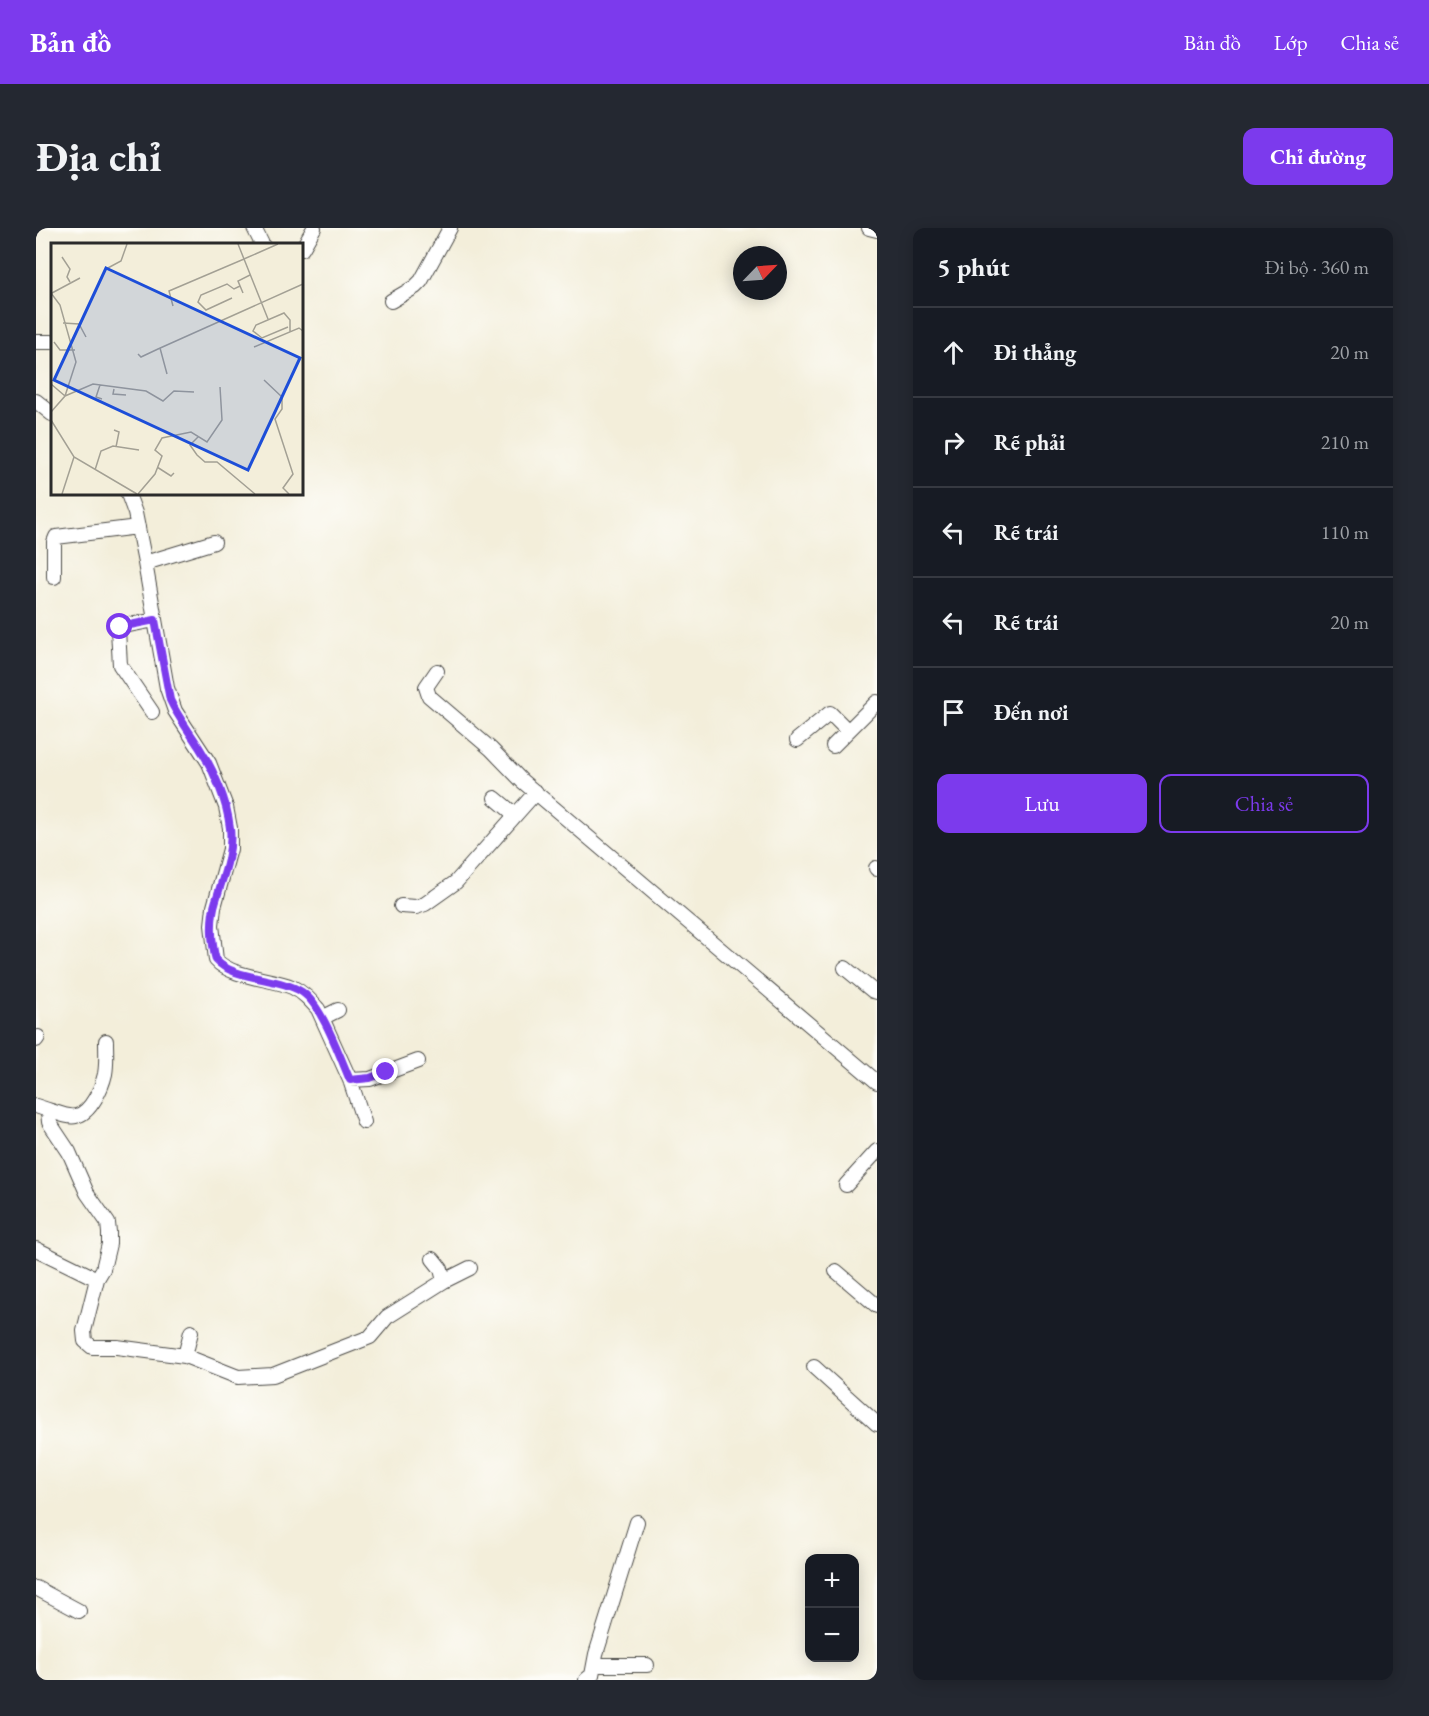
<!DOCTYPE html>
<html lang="vi">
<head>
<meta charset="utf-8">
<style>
  :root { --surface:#171b24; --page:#242831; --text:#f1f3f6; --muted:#9ea1a6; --line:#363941; --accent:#7c3aed }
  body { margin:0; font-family:"EB Garamond",serif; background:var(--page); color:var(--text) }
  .controls { position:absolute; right:18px; bottom:18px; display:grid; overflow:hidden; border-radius:12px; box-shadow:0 3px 15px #0003 }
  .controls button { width:54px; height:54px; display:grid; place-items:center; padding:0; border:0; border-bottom:2px solid var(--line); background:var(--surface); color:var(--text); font:30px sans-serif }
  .compass { position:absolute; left:697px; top:18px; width:54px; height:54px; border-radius:50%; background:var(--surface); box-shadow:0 3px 15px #0003; rotate:65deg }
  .stop { position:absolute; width:18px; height:18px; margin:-14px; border:4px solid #7c3aed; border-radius:50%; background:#fff }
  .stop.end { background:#7c3aed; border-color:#fff; box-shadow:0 2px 6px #0008 }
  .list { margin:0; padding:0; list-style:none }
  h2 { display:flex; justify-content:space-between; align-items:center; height:78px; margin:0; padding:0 24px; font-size:26px }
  h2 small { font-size:20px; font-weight:400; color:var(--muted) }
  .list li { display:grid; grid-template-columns:39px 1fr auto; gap:18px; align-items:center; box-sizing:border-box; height:90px; padding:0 24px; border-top:2px solid var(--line) }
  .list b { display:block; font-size:22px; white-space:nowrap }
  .list em { font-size:20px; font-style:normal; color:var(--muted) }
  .actions { display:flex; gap:12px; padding:18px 24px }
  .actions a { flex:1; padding:14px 0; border:2px solid var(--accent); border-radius:12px; text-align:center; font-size:21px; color:var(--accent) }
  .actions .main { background:var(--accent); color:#fff }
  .icon { flex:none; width:33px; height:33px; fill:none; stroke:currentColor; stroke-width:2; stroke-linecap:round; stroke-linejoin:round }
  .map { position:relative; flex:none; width:841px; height:1452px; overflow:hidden; border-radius:12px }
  header { display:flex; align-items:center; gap:36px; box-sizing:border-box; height:84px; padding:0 30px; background:var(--accent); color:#fff }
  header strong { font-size:28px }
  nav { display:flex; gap:33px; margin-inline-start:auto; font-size:21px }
  .intro { display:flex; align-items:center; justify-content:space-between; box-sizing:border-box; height:144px; padding:0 36px }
  h1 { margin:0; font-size:42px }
  .button { padding:15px 27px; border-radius:12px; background:var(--accent); color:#fff; font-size:21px; font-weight:700 }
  main { display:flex; gap:36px; padding:0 36px }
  aside { flex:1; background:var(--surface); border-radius:12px; box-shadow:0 3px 15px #0003 }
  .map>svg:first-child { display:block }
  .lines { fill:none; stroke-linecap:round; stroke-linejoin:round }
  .minor-casing { stroke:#494845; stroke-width:16 }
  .minor { stroke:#fff; stroke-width:14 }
  .route { stroke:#7c3aed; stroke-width:8 }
  .inset-road { fill:none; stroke:#a3a094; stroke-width:1.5 }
  .view { fill:#1d4ed8; fill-opacity:0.15; stroke:#1d4ed8; stroke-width:3 }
  .inset-edge { fill:none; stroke:#2b2b2b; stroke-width:3 }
</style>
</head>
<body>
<header>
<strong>Bản đồ</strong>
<nav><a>Bản đồ</a><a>Lớp</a><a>Chia sẻ</a></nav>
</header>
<div class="intro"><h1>Địa chỉ</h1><a class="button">Chỉ đường</a></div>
<main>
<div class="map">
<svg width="841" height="1452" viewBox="0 0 841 1452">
  <rect width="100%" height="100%" fill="#fdfcf7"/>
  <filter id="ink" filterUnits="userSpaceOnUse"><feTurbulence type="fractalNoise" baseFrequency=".0167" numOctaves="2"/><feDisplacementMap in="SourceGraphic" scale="12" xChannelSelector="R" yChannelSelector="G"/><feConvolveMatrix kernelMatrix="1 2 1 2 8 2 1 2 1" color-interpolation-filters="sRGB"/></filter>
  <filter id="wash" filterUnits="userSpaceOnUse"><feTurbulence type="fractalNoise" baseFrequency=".008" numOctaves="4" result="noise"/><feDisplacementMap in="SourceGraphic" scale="24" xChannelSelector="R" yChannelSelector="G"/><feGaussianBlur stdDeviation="1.35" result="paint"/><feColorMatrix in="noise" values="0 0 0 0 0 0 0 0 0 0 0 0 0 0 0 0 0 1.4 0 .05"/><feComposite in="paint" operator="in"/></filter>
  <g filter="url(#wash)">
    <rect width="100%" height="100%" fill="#f3eeda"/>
  </g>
  <g filter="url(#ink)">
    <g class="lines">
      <g class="minor-casing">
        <path id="minor" d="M218,0L226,16
          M833,0L841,2
          M266,21L278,0
          M355,73L379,59L385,53L414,0
          M0,114H16
          M0,173L16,186
          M92,266L99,285L109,335L131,460L139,483L173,535L190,579L194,600V621L178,679L176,697L180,732C196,750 235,750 256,759C267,764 274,772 282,781L314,852L328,894
          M109,335L178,314
          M18,349V314L20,309L102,299
          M401,443L390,459L393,468L455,521L486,553L841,854
          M116,484L84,437L82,402L88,398L119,392
          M761,512L794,485L812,503
          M797,518L841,474
          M459,570L478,586
          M840,640L841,641
          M365,678L380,679L389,676L420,654L500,564
          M809,740L837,763L841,764
          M286,790L302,782
          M0,812L2,809
          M314,852L334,851L382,833
          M0,878L12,882L13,894L33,924L51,965L72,995L73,1005V1016L67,1041L61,1051L48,1103L49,1113L56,1119H81L149,1128L202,1149L237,1147L334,1109L351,1089L408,1053L434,1040
          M12,882C20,884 32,890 40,888C55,885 66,859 69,846C71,835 70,823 70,813
          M810,957L841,923
          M0,1021L61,1051
          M397,1031L405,1041L408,1053
          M800,1043L841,1078
          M149,1128L155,1104
          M778,1139L841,1196
          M0,1360L43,1383
          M558,1437H611
          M550,1452L556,1447L560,1426L601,1294"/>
      </g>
      <use href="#minor" class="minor"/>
    </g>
  </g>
  <g class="lines" filter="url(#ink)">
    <path class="route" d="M84,399L119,392L134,472C142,489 153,503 163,519C178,542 191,573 194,600C197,625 187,649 180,672C174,690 175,714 180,732C197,752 243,749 266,764C286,777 304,829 314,852L334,850L350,844"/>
  </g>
  <g transform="translate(15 15)">
    <rect width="252" height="252" fill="#f3eeda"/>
    <path class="inset-road" d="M187,1L193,16L227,1M11,14L19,26L16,34L19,39M55,26L70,18L76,1M0,50L9,62L25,119L14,153L0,169M1,50L29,35M192,50L187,38L199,32M181,55L155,67L147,59L150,52L176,41L183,46L189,43M122,63L118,48L193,16L217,76M12,80L28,81L35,94M237,84L211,95L202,88L205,82L233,70L239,77V89M3,99L9,107H24M203,104L248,85L252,88M109,105L116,131M87,111L90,114L107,106L252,41M213,137L231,154V166L224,176L242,231L232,245L238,251M0,141L14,153M49,142L45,154L51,156M63,146L62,151L75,152M14,153L42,141L95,148L112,158L123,148L143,149M0,177L23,214L86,251M63,187L68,189L65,204M147,194L139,202L146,212L154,219H166L204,251M106,224L120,233L123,230M44,227L50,208L62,203L88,207M11,251L23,214M87,251L104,231L111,213L104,207L111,195L140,189L156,199L171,177L169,144"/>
    <path class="view" d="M55,25L249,115L197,227L3,137Z"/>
    <rect width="252" height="252" class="inset-edge"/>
  </g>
</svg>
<div class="controls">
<button>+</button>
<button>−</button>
</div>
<svg class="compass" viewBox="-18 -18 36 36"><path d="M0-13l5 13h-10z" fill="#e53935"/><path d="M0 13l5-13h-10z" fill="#9ea1a6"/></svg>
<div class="stop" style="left:84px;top:399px"></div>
<div class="stop end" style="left:350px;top:844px"></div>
</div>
<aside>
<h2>5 phút<small>Đi bộ · 360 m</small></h2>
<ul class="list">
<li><svg class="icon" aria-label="ahead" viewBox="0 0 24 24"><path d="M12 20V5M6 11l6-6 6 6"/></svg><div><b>Đi thẳng</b></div><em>20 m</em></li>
<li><svg class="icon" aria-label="right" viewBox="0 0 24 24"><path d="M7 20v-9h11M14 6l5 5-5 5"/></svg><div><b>Rẽ phải</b></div><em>210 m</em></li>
<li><svg class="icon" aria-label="left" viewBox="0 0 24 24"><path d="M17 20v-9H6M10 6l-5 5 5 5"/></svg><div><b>Rẽ trái</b></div><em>110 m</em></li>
<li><svg class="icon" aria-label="left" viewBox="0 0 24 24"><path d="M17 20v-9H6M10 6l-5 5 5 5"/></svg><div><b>Rẽ trái</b></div><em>20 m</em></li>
<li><svg class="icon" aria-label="arrive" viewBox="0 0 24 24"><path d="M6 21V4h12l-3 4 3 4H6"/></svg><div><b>Đến nơi</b></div></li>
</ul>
<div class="actions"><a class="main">Lưu</a><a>Chia sẻ</a></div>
</aside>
</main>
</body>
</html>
